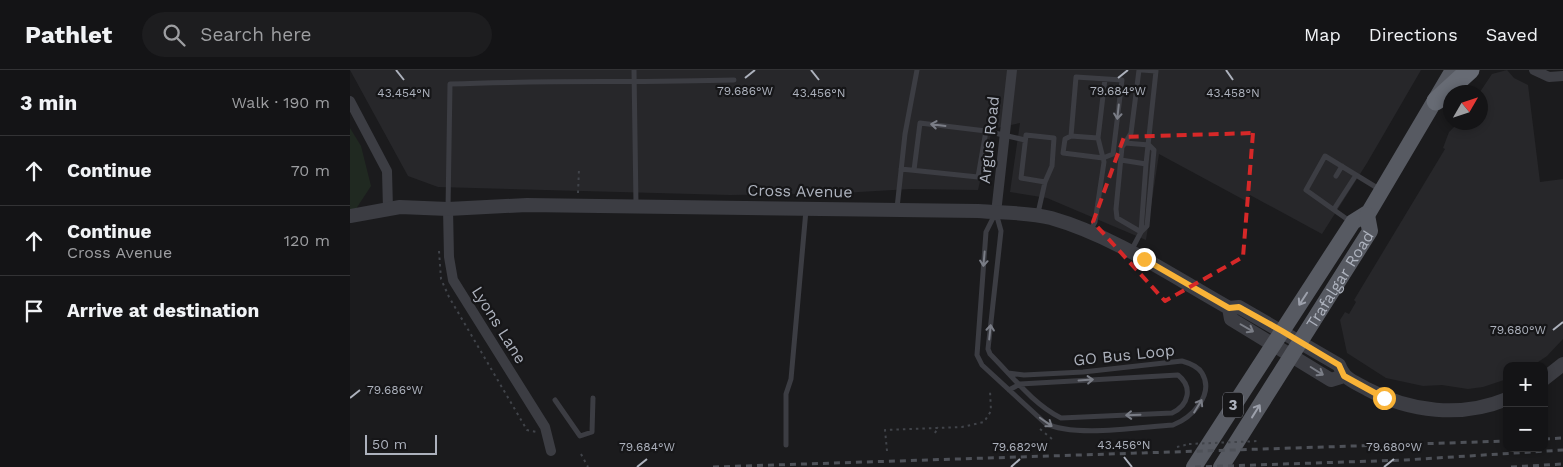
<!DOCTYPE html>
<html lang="en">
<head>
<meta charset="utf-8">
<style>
  :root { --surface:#141416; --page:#1d1d1f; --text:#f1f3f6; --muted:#9d9ea1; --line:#333335 }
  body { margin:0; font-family:"Work Sans",sans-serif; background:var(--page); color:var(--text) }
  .controls { position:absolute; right:15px; bottom:15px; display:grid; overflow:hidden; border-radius:10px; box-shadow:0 2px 8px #0003 }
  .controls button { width:45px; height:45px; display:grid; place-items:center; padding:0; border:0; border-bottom:1px solid var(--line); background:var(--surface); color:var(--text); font:25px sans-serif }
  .compass { position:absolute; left:1093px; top:15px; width:45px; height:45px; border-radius:50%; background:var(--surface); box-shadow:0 2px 8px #0003; rotate:51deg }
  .scale { position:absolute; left:15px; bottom:12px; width:72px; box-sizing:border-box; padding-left:5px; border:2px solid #adb2bd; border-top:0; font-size:14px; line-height:18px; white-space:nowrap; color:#adb2bd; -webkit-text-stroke:4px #161618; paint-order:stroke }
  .stop { position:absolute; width:15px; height:15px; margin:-11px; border:4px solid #f9b337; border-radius:50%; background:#fff }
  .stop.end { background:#f9b337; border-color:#fff; box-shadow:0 1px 5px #0008 }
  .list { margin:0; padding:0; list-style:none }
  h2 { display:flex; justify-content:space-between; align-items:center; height:65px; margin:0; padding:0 20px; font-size:21px }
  h2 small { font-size:16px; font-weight:400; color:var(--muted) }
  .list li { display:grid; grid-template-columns:32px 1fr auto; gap:15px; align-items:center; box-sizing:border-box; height:70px; padding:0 20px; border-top:1px solid var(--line) }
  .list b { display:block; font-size:19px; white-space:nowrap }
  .list p { margin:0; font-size:16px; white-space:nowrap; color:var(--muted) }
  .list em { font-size:16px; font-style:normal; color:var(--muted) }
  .icon { flex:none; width:28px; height:28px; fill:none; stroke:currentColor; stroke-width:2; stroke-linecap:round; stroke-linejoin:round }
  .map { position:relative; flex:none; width:1213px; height:397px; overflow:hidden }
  header { display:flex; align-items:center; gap:30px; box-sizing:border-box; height:70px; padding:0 25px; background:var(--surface); border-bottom:1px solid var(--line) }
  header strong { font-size:24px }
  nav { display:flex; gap:28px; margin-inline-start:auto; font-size:18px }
  .search { width:350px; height:45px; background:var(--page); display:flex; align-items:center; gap:12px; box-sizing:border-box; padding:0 18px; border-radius:28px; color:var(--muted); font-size:19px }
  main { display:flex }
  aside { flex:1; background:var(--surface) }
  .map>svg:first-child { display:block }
  .built { fill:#27272a }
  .green { fill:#202921 }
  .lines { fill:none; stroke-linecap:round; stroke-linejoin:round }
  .path { stroke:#41444a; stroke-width:2; stroke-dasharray:2.5 4; stroke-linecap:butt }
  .service { stroke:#3c3d43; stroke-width:5 }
  .minor { stroke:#3c3d43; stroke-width:10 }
  .tertiary { stroke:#3c3d43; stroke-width:14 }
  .primary { stroke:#575a62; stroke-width:16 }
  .motorway { stroke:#676b74; stroke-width:19 }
  .rail { stroke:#4e5158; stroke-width:3; stroke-dasharray:6 5; stroke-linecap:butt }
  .path-bridge { stroke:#41444a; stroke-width:2; stroke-dasharray:2.5 4; stroke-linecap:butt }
  .oneway { stroke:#7a7d86 }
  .oneway2 { stroke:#9ca0ab }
  .route { stroke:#f9b337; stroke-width:6 }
  .marked { fill:none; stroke:#d62828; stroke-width:4; stroke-dasharray:10 6; stroke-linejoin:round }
  .ticks { fill:none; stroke:#adb2bd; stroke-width:2 }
  .labels { text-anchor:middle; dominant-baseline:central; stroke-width:4.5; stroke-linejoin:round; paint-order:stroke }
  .shield { fill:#161618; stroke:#80838c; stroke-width:1 }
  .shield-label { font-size:15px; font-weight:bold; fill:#adb2bd }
  .street-label { font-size:16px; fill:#adb2bd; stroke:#161618 }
  .ticks-label { font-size:12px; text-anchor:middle; fill:#adb2bd; stroke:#161618; stroke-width:4.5; stroke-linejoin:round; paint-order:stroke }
</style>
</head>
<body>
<header>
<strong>Pathlet</strong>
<div class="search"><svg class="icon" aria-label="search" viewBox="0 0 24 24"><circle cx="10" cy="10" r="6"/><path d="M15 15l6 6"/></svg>Search here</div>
<nav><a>Map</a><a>Directions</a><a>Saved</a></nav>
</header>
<main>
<aside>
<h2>3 min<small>Walk · 190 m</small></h2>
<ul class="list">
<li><svg class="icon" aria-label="ahead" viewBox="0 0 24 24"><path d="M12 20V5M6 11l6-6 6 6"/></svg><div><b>Continue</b></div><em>70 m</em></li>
<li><svg class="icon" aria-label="ahead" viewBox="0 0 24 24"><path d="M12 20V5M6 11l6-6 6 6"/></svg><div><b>Continue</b><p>Cross Avenue</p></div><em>120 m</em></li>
<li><svg class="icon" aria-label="arrive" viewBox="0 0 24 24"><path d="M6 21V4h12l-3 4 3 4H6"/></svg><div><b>Arrive at destination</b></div></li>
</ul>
</aside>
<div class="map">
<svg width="1213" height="397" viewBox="0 0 1213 397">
  <rect width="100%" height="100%" fill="#1b1b1d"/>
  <path class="built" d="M0,0H1071L1017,93L972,164L900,125L896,131L809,84L796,170L697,128L660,122L670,53L642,59L628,120L560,119L492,123L380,125L88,117L58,106Z
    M1157,0L1164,8L1178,15L1190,112L1213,109V269L1197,286L1182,296H1157V309L1133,317L1118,319L1092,315L1073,316L1036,308L997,283L990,250L995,242L999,244L1006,232L1004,230L1095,79L1093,78L1099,62L1108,53L1130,52L1131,28L1132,25L1130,22L1142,4Z"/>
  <path class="green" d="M0,58L11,76L21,116L0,148Z"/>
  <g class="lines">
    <path class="path" d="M228,123L229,99
      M89,181L91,209L99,227L177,360L187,362
      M690,359L702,369
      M585,363L588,357
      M753,371L754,377
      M827,377L839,374
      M537,381L535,360L612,357L634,352L641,341L640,321
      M231,384L238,397"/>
    <path class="service" d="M284,0L286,134
      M792,0L806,1L796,94
      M721,66L715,69L713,83L753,88L763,84L772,10L726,7L721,66L748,68
      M775,73L799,75L804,80L797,156L791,162L767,148L766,139L772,77Z
      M775,73L781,63L789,0
      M771,90L796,94L791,162L781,181
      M551,99L628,107L636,61
      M564,100L570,53L636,61L675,70
      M986,106L992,96
      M547,138L555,64L567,0
      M98,139L100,14C195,10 289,13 384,10
      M984,139L1006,105
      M646,143L651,161L638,279L640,284C662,306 683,334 711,348L822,343C839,335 843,317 828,305L670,314L659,320
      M688,143L695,112L702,96L704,68L676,65L671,108L695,112
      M645,144L636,162L627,285L632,295L695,353C723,368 790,357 823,355C841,348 865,325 852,303C848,296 839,293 832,291L733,302L674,305L658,303
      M1001,152L956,120L975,86L1029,119
      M740,161L745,152L754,92L748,68L755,9
      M205,330L230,366L242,362L243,328
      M436,375V324L441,309L456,140"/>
    <path class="minor" d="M1184,0L1199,7L1213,6
      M0,31L37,101L38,139
      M98,139L99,187L103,210L195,357L201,381
      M646,143L662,0"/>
    <path class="tertiary" d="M0,146L50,137L98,139L177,135L628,141C652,143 678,142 701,148C764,166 822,206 879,238L889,237L989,295C995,310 1003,311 1017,319C1060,342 1111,348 1157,329
      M879,238L881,249L981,310L994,306
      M1194,309L1213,294"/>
    <g class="primary">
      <path d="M844,397L1003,152L1019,142L1103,0"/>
      <path id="s1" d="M871,397L1020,161L1017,145"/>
    </g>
    <path class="motorway" d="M1086,31L1120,0"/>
    <path class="rail" d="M1194,369L1213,368
      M363,397L1157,371
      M845,397L1055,390L1213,380
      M1161,397L1213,394"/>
    <path class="path-bridge" d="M839,374L909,371"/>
  </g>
  <defs><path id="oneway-shaft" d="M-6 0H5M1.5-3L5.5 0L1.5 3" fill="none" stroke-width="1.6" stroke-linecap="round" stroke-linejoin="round" transform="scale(1.25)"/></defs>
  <g class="oneway">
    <use href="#oneway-shaft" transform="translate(768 42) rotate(96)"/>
    <use href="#oneway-shaft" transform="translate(588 55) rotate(-173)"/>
    <use href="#oneway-shaft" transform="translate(634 189) rotate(95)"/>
    <use href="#oneway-shaft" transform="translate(897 258) rotate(30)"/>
    <use href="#oneway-shaft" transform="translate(640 262) rotate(-84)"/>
    <use href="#oneway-shaft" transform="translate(967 301) rotate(32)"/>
    <use href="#oneway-shaft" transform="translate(736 310) rotate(-4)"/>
    <use href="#oneway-shaft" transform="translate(848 336) rotate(-59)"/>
    <use href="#oneway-shaft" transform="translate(783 345) rotate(178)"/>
    <use href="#oneway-shaft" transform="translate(696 352) rotate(35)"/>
  </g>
  <g class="oneway2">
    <use href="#oneway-shaft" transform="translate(953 229) rotate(123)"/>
    <use href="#oneway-shaft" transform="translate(906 341) rotate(-58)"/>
  </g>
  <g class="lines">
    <path class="route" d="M794,189L879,238L889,237L932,261L989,295L994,306L1034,328"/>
  </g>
  <path class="marked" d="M903,63L893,187L815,231L743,152L774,67Z"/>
  <path class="ticks" d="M46,0L54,10M461,0L469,10M876,0L883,10M395,8L405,0M768,8L778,0M1203,260L1213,252M0,328L10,320M774,387L782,397M287,397L297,389M661,397L670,389M1034,397L1044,389"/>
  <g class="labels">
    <rect class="shield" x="873" y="322.5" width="20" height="25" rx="4"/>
    <g class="shield-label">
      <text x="883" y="335">3</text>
    </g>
    <g class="street-label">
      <text transform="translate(639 70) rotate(-84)">Argus Road</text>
      <text transform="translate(450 121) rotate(1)">Cross Avenue</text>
      <text stroke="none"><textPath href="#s1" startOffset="222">Trafalgar Road</textPath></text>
      <text transform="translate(149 255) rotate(58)">Lyons Lane</text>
      <text transform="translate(774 285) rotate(-6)">GO Bus Loop</text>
    </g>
  </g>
  <g class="ticks-label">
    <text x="395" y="25">79.686°W</text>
    <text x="768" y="25">79.684°W</text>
    <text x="54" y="27">43.454°N</text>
    <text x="469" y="27">43.456°N</text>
    <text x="883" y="27">43.458°N</text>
    <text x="1168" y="264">79.680°W</text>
    <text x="45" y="324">79.686°W</text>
    <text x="774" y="379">43.456°N</text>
    <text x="297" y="381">79.684°W</text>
    <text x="670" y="381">79.682°W</text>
    <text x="1044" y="381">79.680°W</text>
  </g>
</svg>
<div class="controls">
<button>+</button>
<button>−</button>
</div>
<svg class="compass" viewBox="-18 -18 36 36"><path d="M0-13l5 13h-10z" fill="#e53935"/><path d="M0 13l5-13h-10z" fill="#9d9ea1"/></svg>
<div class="scale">50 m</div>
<div class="stop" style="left:1034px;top:328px"></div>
<div class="stop end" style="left:794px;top:189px"></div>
</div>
</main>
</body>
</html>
